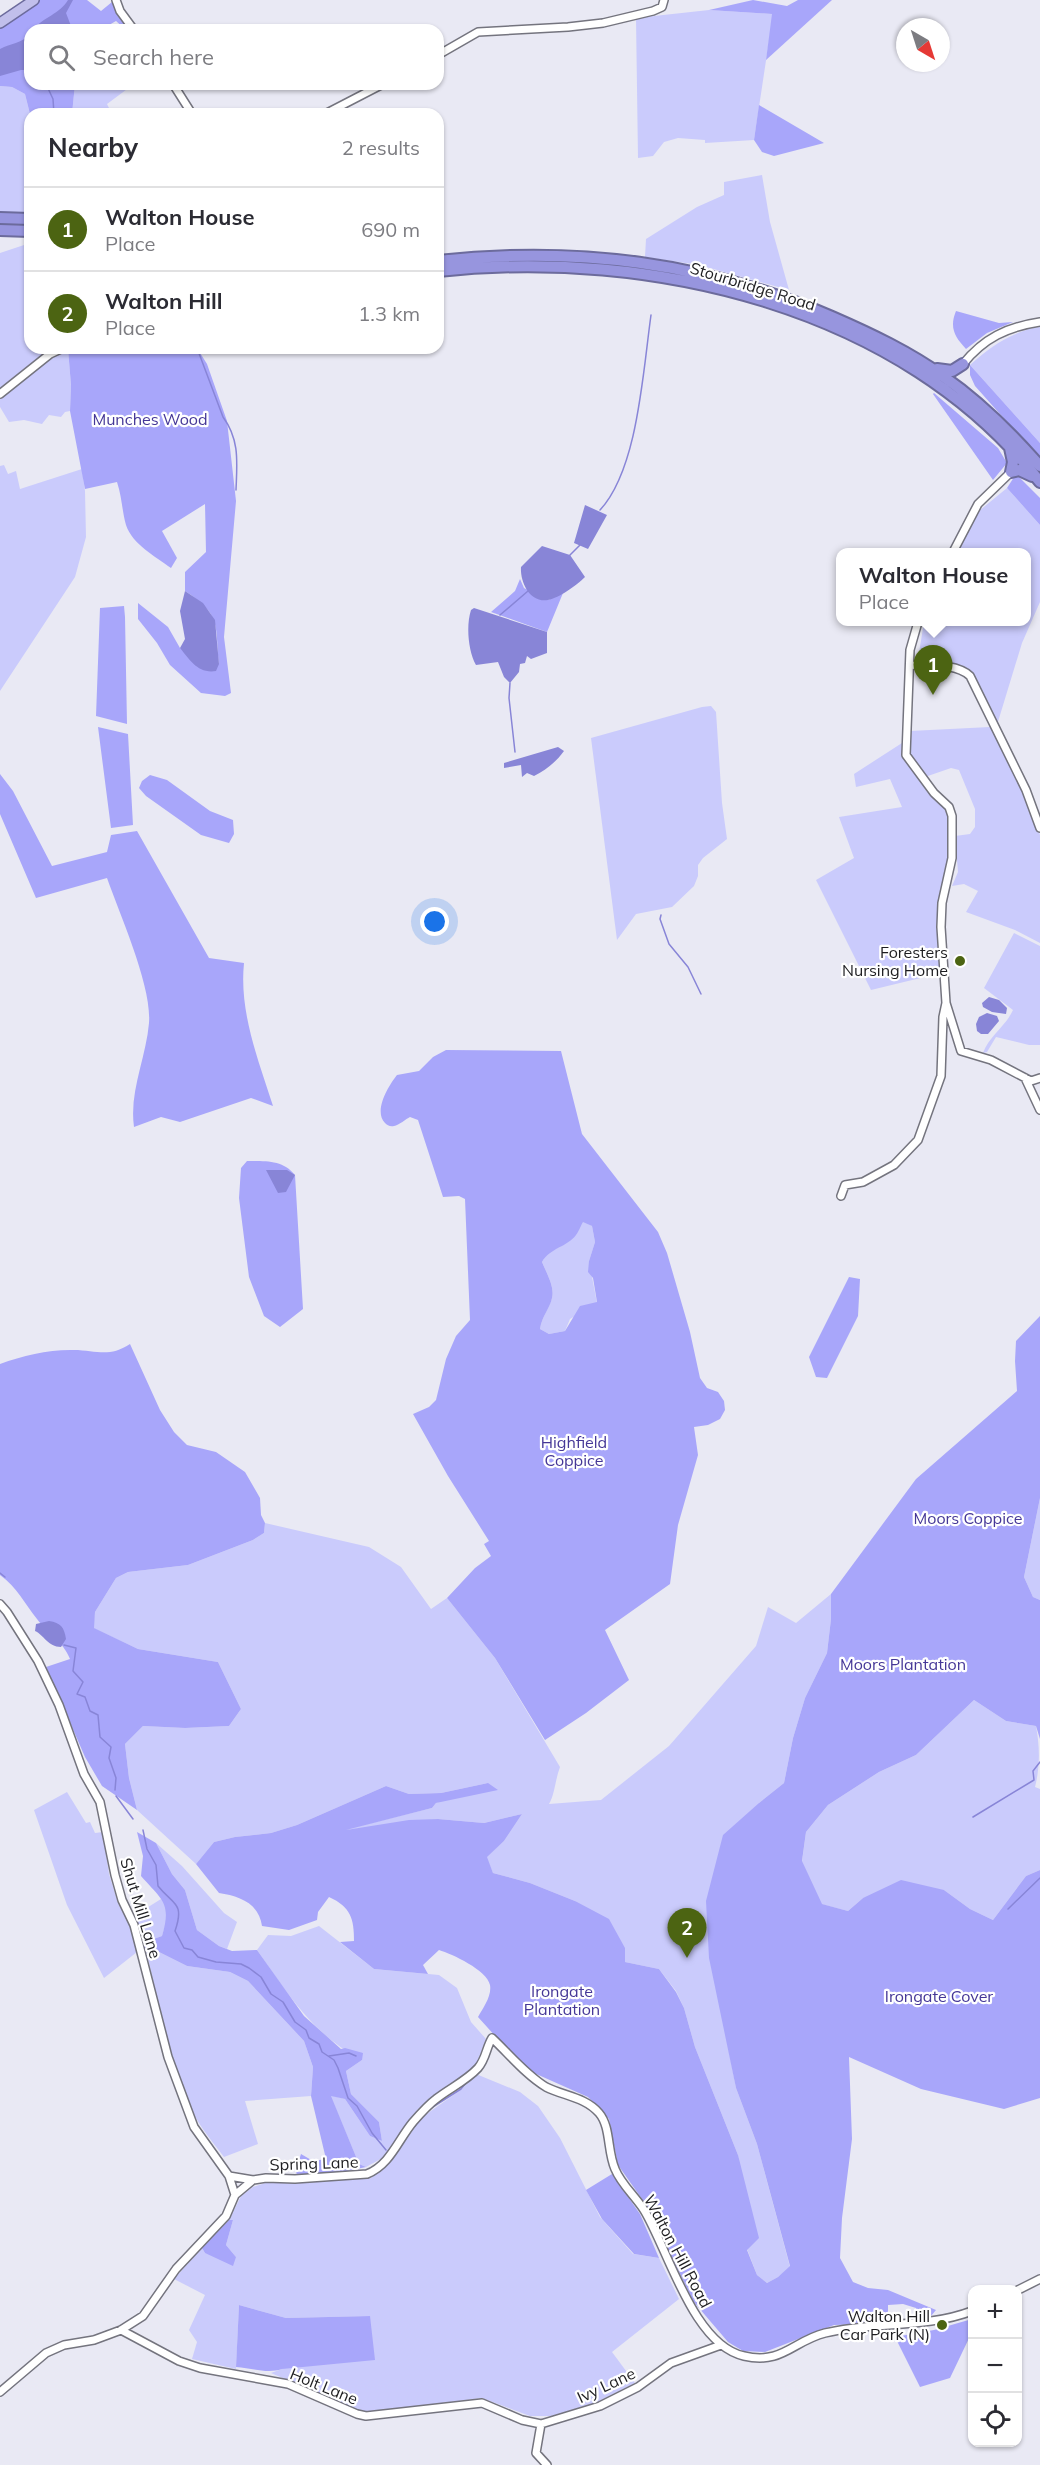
<!DOCTYPE html>
<html lang="en">
<head>
<meta charset="utf-8">
<style>
  :root { --surface:#fff; --page:#f2f2f3; --text:#2b2b33; --muted:#7c7c81; --line:#e1e1e2; --accent:#4c6412 }
  body { margin:0; font-family:Mulish,sans-serif; background:var(--page); color:var(--text) }
  .controls { position:absolute; right:18px; bottom:18px; display:grid; overflow:hidden; border-radius:12px; box-shadow:0 2px 4px #0004 }
  .controls button { width:54px; height:54px; display:grid; place-items:center; padding:0; border:0; border-bottom:2px solid var(--line); background:var(--surface); color:var(--text); font:30px sans-serif }
  .compass { position:absolute; left:896px; top:18px; width:54px; height:54px; border-radius:50%; background:var(--surface); box-shadow:0 2px 4px #0004; rotate:141deg }
  .you { position:absolute; left:435px; top:922px; width:21px; height:21px; margin:-15px; border:4px solid #fff; border-radius:50%; background:#1a73e8; box-shadow:0 0 0 9px #1a73e833 }
  .badge { display:grid; place-items:center; width:39px; height:39px; border-radius:50%; background:var(--accent); color:#fff; font-size:20px; font-weight:700 }
  .pin { position:absolute; translate:-50% -50px; filter:drop-shadow(0 2px 3px #0008) }
  .pin::after { content:''; position:absolute; top:32px; width:21px; height:18px; background:inherit; clip-path:polygon(0 0,100% 0,50% 100%) }
  .popup { position:absolute; left:836px; top:548px; width:195px; height:78px; box-sizing:border-box; display:grid; place-content:center; border-radius:12px; background:var(--surface); filter:drop-shadow(0 2px 4px #0005); font-size:20px; white-space:nowrap; color:var(--muted) }
  .popup b { font-size:22px; color:var(--text) }
  .popup::after { content:''; position:absolute; left:50%; top:100%; margin-left:-12px; border:12px solid transparent; border-top-color:var(--surface) }
  .list { margin:0; padding:0; list-style:none }
  h2 { display:flex; justify-content:space-between; align-items:center; height:78px; margin:0; padding:0 24px; font-size:26px }
  h2 small { font-size:20px; font-weight:400; color:var(--muted) }
  .list li { display:grid; grid-template-columns:39px 1fr auto; gap:18px; align-items:center; box-sizing:border-box; height:84px; padding:0 24px; border-top:2px solid var(--line) }
  .list b { display:block; font-size:22px; white-space:nowrap }
  .list p { margin:0; font-size:20px; white-space:nowrap; color:var(--muted) }
  .list em { font-size:20px; font-style:normal; color:var(--muted) }
  .icon { flex:none; width:33px; height:33px; fill:none; stroke:currentColor; stroke-width:2; stroke-linecap:round; stroke-linejoin:round }
  .map { position:relative; flex:none; width:1040px; height:2465px; overflow:hidden }
  .search { position:absolute; background:var(--surface); box-shadow:0 2px 4px #0004; left:24px; top:24px; width:420px; height:66px; display:flex; align-items:center; gap:15px; box-sizing:border-box; padding:0 21px; border-radius:18px; color:var(--muted); font-size:22px }
  .panel { position:absolute; background:var(--surface); box-shadow:0 2px 4px #0004; left:24px; top:108px; width:420px; height:246px; border-radius:18px }
  .map>svg:first-child { display:block }
  .green { fill:#cacbfc }
  .forest { fill:#a8a6fa; fill-rule:evenodd }
  .water { fill:#8885d7 }
  .lines { fill:none; stroke-linecap:round; stroke-linejoin:round }
  .stream { stroke:#8885d7; stroke-width:1.5 }
  .minor-casing { stroke:#74747e; stroke-width:10 }
  .major-casing { stroke:#6c6b9c; stroke-width:12 }
  .highway-casing { stroke:#6c6b9c; stroke-width:14 }
  .minor { stroke:#fff; stroke-width:7 }
  .major { stroke:#c1bfeb; stroke-width:9 }
  .highway { stroke:#9795de; stroke-width:10 }
  .poi-dot { fill:#4c6412; stroke:#fff; stroke-width:2 }
  .labels { text-anchor:middle; dominant-baseline:central; stroke-width:4.5; stroke-linejoin:round; paint-order:stroke }
  .street-label { font-size:16px; fill:#1d1d20; stroke:#fff }
  .park-label { font-size:16px; fill:#453797; stroke:#fff }
  .poi-label { font-size:16px; fill:#1d1d20; stroke:#fff; text-anchor:end }
</style>
</head>
<body>
<div class="map">
<svg width="1040" height="2465" viewBox="0 0 1040 2465">
  <rect width="100%" height="100%" fill="#e9e9f4"/>
  <path class="green" d="M709,10L773,14L754,140L705,143V140L678,138L664,142L653,156L638,158L636,18Z
    M75,84H134L107,104L112,114H72Z
    M0,86L12,87L25,94L30,114V214L0,212Z
    M762,175L770,222L789,290L699,265L645,257L646,239L697,207L724,195V182Z
    M30,243V348H57L0,391V253Z
    M1040,327V443L970,365C990,347 1012,331 1040,327Z
    M68,349L71,385L70,411L65,412L61,417L49,415L42,424L24,420L9,422L0,407V399L53,357Z
    M4,465L8,474L16,471L20,489L82,469L85,491L86,537L75,577L0,691V466Z
    M1007,488L1040,525V602L1022,643L997,725L974,676L964,666L918,659L924,622H1026V552H955L979,511Z
    M711,706L716,712L722,803L727,839L703,858L698,865V876L694,886L672,907L636,914L617,940L591,738L702,707Z
    M990,727L1023,790L1040,835V943L1015,930L966,912L978,891L964,884L952,886L958,872L955,836L970,834L975,827V809L959,770L951,768L925,777L908,753L910,731Z
    M902,743V753L930,795L939,798L948,809L950,859L942,896L941,973L871,990L816,880L854,858L839,817L902,807L890,779L856,787L854,774Z
    M1014,933L1040,946V1045H1029L996,1037L987,1052L983,1053C989,1036 1006,1026 1013,1010L984,988Z
    M583,1221L592,1226L595,1242L589,1261L597,1303L570,1319L565,1331L549,1334L540,1329C542,1316 549,1309 552,1298C555,1287 546,1272 542,1262L547,1253L560,1247Z
    M1040,1498V1600L1033,1597L1024,1577Z
    M265,1523L369,1547L401,1567L431,1609L447,1598L495,1658L560,1767C555,1780 555,1794 549,1804L601,1800L669,1746L756,1646L768,1607L796,1623L831,1594V1619L827,1653L805,1698L793,1738L784,1783L759,1803L724,2025L736,2088L757,2144L790,2267L778,2277L767,2283L757,2275L747,2249L738,2155L695,2047L684,2008L676,1991L659,1969L625,1962L575,1901L530,1883L493,1873L486,1857L504,1841L522,1814L484,1823L438,1819L339,1831L432,1808L436,1803L488,1783L441,1793L409,1794L386,1786L297,1825L271,1833L235,1837L214,1842L196,1864L137,1810L129,1778L125,1744L143,1726L185,1728L229,1726L241,1709L218,1662L138,1649L93,1628L95,1612L116,1578L128,1572L188,1565L253,1540L264,1533Z
    M974,1700L1006,1721L1036,1726C1040,1747 1040,1767 1035,1787L1040,1789V1870L1026,1876L993,1920L970,1909L944,1890L863,1898L848,1911L821,1904L802,1862L806,1832L828,1805L879,1772L916,1755Z
    M67,1792L86,1823L90,1822L95,1833L103,1832L109,1874L118,1903L131,1928L137,1952L104,1978L67,1905L34,1810Z
    M156,1843L182,1866L224,1913L237,1922L227,1949L219,1946L197,1930L185,1890L172,1874Z
    M161,1899C171,1911 166,1923 162,1936L142,1943L134,1916Z
    M319,1926L374,1969L439,1975L457,1988L471,2022L486,2039L477,2063L472,2070L417,2110L386,2156L366,2167L359,2164L330,2095L345,2099L370,2136L382,2141L379,2122L351,2094L346,2071L362,2060C312,2034 288,1994 257,1950L268,1935L291,1936Z
    M146,1950H155L187,1966L230,1972L248,1981L304,2041L313,2067L311,2096L245,2101L258,2144L224,2157C211,2140 197,2123 188,2103C168,2054 158,2001 146,1950Z
    M476,2074L520,2092L538,2106L560,2138L600,2217L633,2254L659,2258L679,2299L612,2352L635,2383L595,2403L551,2416H530L482,2398L364,2413L271,2373L282,2369L370,2316L286,2318L239,2305L236,2369L192,2359L197,2342L189,2330L205,2295L174,2279L202,2248L205,2253L236,2257L226,2245L233,2220H229L241,2196L253,2187L271,2181L371,2178L393,2159L421,2118L462,2089Z"/>
  <path class="forest" d="M39,0H87L101,11L112,2L130,30H126L116,21L100,30H30V84H75L72,114H30L25,94L12,87L0,86V28Z
    M753,0L787,6L798,0H832L766,60L772,14L709,10Z
    M759,105L824,143L774,156L762,152L754,140Z
    M956,311L999,323L1013,322L987,333L966,349C955,337 949,328 956,311Z
    M73,348H197L207,364L227,421L236,501L224,637L231,693L225,696L201,693L170,665L157,643L138,619V603L168,627L180,648L219,664C215,625 222,615 185,591V572L206,552L205,504L162,531L177,558L171,568C156,557 132,544 126,525C122,511 122,497 117,482L85,489L70,411L71,385L68,349Z
    M970,365L1040,443V459L975,386L970,375Z
    M934,393L998,448L1007,463L993,480L933,394Z
    M1016,474L1040,498V525L1007,488Z
    M520,579L524,588L548,600L563,593L547,632L491,612L515,591Z
    M124,606L125,617L127,724L96,716L100,608Z
    M98,727L128,734L133,825L111,828Z
    M0,774L13,791L52,866L107,852L111,835L137,831L209,958L244,963C239,1012 258,1059 273,1106L251,1098L180,1122L161,1117L134,1127C129,1092 146,1058 149,1023C152,986 120,915 107,878L36,898L0,814Z
    M150,775L167,780L210,811L233,820L234,834L229,843L201,835L146,796L139,788L142,781Z
    M446,1050L561,1051L582,1134L658,1232L667,1253L690,1332L700,1378L707,1388L718,1392L724,1401L725,1410L720,1419L708,1425L694,1427L698,1455L678,1525L670,1584L605,1630L629,1680L586,1713L545,1740L495,1658L447,1598L475,1568L491,1556L484,1544L489,1541L448,1476L413,1414L429,1407L436,1400L446,1359L456,1336L470,1320L465,1199L459,1196L443,1197L418,1120L410,1117C406,1119 399,1125 394,1126C390,1127 387,1125 385,1123C373,1111 389,1085 397,1075L419,1071L433,1057ZM583,1222L592,1226L595,1242L589,1261L588,1272L593,1278L597,1302L580,1306L565,1331L549,1334L540,1329C542,1316 550,1308 552,1298C555,1287 546,1272 542,1262C550,1248 567,1247 576,1235C579,1231 581,1225 583,1222Z
    M247,1161C266,1161 283,1160 295,1175L303,1309L280,1327L264,1316L249,1277L239,1198L241,1168Z
    M849,1277L860,1279L858,1316L827,1378L816,1377L809,1357Z
    M1040,1316V1498L1024,1577L1033,1597L1040,1600V1739L1036,1726L1006,1721L974,1700L916,1755L879,1772L828,1805L806,1832L802,1861L822,1904L848,1911L863,1898L901,1880L944,1890L970,1909L993,1920L1026,1876L1040,1870V2098L1004,2109L921,2089L849,2057L852,2139L842,2218L840,2258L853,2282L868,2288L888,2290L936,2310L931,2316H916V2308L903,2304L888,2305V2319L868,2324L834,2325L765,2352L743,2351L728,2342L693,2301L649,2209L618,2165L609,2119L588,2097L525,2069L478,2017C483,2008 492,1996 490,1985C487,1970 452,1954 439,1950L423,1965L428,1974L374,1969L340,1942L354,1941C354,1919 351,1907 329,1897L318,1912L317,1920L289,1930L262,1926C259,1903 239,1896 219,1893L196,1864L214,1842L235,1837L271,1833L297,1825L386,1786L409,1794L441,1793L488,1783L498,1790L436,1803L432,1808L346,1830L409,1820L438,1819L484,1823L522,1814L504,1841L487,1857L493,1873L530,1883L575,1901L609,1919L625,1948V1962L659,1969L676,1992L684,2008L695,2047L738,2155L759,2238L747,2250L757,2275L767,2283L778,2277L790,2266L757,2144L736,2088L709,1958L706,1901L723,1835L759,1803L784,1783L793,1738L805,1698L827,1653L831,1619V1594L916,1479L1017,1391L1015,1361L1016,1341Z
    M130,1344L160,1410L174,1432L187,1445L216,1452L245,1472L260,1498L261,1515L265,1523L264,1533L253,1540L188,1565L128,1572L116,1578L95,1612L94,1628L138,1649L218,1662L241,1709L229,1726L185,1728L143,1726L125,1744L129,1778L137,1810L102,1786L85,1757L46,1667L70,1659C63,1641 48,1634 37,1619C24,1603 17,1587 0,1575V1364C22,1356 47,1350 70,1350C95,1349 107,1359 130,1344Z
    M137,1832L156,1843L172,1874L185,1890L197,1930L219,1946L232,1951L257,1950L304,2016L341,2049L345,2048L363,2053L362,2060L346,2071L351,2094L379,2122L382,2141L370,2136L345,2099L331,2096L359,2164L366,2167L333,2174L297,2176L296,2170L301,2154L313,2161L326,2159L311,2096L313,2067L304,2041L248,1981L230,1972L187,1966L155,1950H146L142,1943L162,1936C172,1903 162,1900 141,1876L143,1856Z
    M612,2174L640,2214L659,2258L634,2254L602,2219L586,2190Z
    M229,2220H233L226,2245L236,2257L233,2266L205,2253L202,2248Z
    M239,2305L286,2318L370,2316L375,2360L282,2369C267,2374 252,2368 236,2367Z
    M972,2319V2332L950,2378L920,2387L895,2337L934,2330Z"/>
  <path class="water" d="M68,0H73L66,13L71,26L69,30H33C43,17 60,14 68,0Z
    M30,34V70H21L0,76V49C11,43 21,44 30,34Z
    M585,505L607,515L588,549L574,543Z
    M542,546L570,555L585,577C577,585 559,598 548,600C529,603 520,581 521,567Z
    M185,591L203,603L215,620L219,664L216,671C198,674 190,660 180,648L185,639L180,611Z
    M474,608L547,632V653L531,659L527,656L525,663L520,664L519,672L510,683L504,677L498,662L476,665C468,651 466,625 471,610Z
    M558,747L564,751C556,762 546,770 534,776L527,773L522,777L521,765L504,768V763Z
    M989,997L999,1000L1007,1008L1006,1014L992,1012L983,1007L982,1003Z
    M987,1013L997,1016L999,1021L988,1034H981L977,1031L976,1024L979,1017Z
    M266,1170H287L295,1175L286,1192L278,1193Z
    M49,1621C61,1623 64,1627 66,1639L61,1647C48,1647 44,1635 35,1631L36,1624Z"/>
  <g class="lines">
    <path class="stream" d="M46,84L53,99L54,114
      M197,348L223,417C240,440 237,463 236,490
      M600,510C638,469 643,371 651,315
      M570,555L580,545
      M500,615L528,591
      M510,683L509,698L515,752
      M661,915L660,919L669,944L688,967L701,994
      M0,1573L5,1577
      M64,1645L76,1648L73,1671L83,1682L77,1694L85,1697L90,1711L98,1715L100,1737L111,1747L109,1758L116,1778L115,1790
      M116,1796L133,1819
      M973,1817L1034,1780L1033,1771L1040,1762
      M143,1830L147,1849L156,1865L158,1886C173,1905 185,1902 175,1931L184,1948L192,1950L198,1957L216,1962L241,1964L249,1968L261,1977L271,1994L283,2002L295,2022L306,2030L309,2038L319,2044L322,2052L334,2060L338,2068L348,2098L357,2106L372,2133L386,2150
      M1008,1909L1040,1878
      M329,2056L349,2053L356,2056
      M415,2126L428,2110L461,2089L466,2083"/>
    <g class="minor-casing">
      <path id="minor" d="M116,0L120,11L134,30
        M438,55L478,32L568,27L603,23L653,11L662,7L664,0
        M173,84L192,114
        M325,114L383,84
        M963,364C984,338 1007,327 1040,322
        M0,394L50,354L63,348
        M953,552L978,504L1011,472
        M918,622L910,650L906,755L934,793L949,807L952,816V858L942,903L941,927L946,1003L961,1051L991,1060L1031,1081L1040,1078
        M910,665C929,666 956,663 970,676L1026,790L1040,828
        M1025,1078L1040,1110
        M841,1196L845,1185L863,1182L894,1165L918,1140L941,1076L943,1017L946,1003
        M0,1604L7,1612L38,1661L59,1705L84,1774L100,1802L115,1875L122,1900L134,1925L168,2057L194,2127L229,2176L235,2195L226,2216L176,2269L143,2316L121,2330L94,2340L64,2345L46,2353L0,2392
        M229,2176L253,2180
        M235,2195L253,2180L266,2178L295,2179L367,2174C390,2165 398,2140 413,2122C420,2114 428,2105 436,2099C450,2088 466,2081 478,2068C486,2059 486,2048 492,2038C509,2054 526,2075 546,2087C564,2096 585,2097 599,2113C611,2127 607,2151 615,2169C621,2184 635,2196 644,2210C668,2249 693,2345 744,2356C782,2365 793,2341 825,2333C873,2321 925,2329 972,2311
        M1018,2290L1040,2279
        M121,2330L179,2361L200,2368L288,2384L357,2414L366,2416L482,2403L522,2420L541,2424L600,2406L638,2387L671,2363L721,2345
        M541,2424L536,2453L547,2465"/>
    </g>
    <g class="major-casing">
      <path id="major" d="M0,23L34,0"/>
    </g>
    <g class="highway-casing">
      <path id="highway" d="M0,218L30,219
        M0,230L30,231
        M438,261C576,246 705,262 832,317C871,334 909,352 944,377C980,402 1011,433 1040,466
        M438,271C651,248 903,306 1040,482
        M937,369L952,371L963,364
        M1010,448L1013,462L1011,472L1019,470L1032,476"/>
    </g>
    <use href="#minor" class="minor"/>
    <use href="#major" class="major"/>
    <use href="#highway" class="highway"/>
  </g>
  <g class="poi-dot">
    <circle cx="960" cy="961" r="6"/>
    <circle cx="942" cy="2325" r="6"/>
  </g>
  <g class="labels">
    <g class="street-label">
      <text transform="translate(753 286) rotate(17)">Stourbridge Road</text>
      <text transform="translate(141 1908) rotate(73)">Shut Mill Lane</text>
      <text transform="translate(314 2163) rotate(-2)">Spring Lane</text>
      <text transform="translate(678 2251) rotate(62)">Walton Hill Road</text>
      <text transform="translate(606 2385) rotate(-25)">Ivy Lane</text>
      <text transform="translate(324 2386) rotate(22)">Holt Lane</text>
    </g>
    <g class="park-label">
      <text x="150" y="419">Munches Wood</text>
      <text x="574" y="1442">Highfield<tspan x="574" dy="18">Coppice</tspan></text>
      <text x="968" y="1518">Moors Coppice</text>
      <text x="903" y="1664">Moors Plantation</text>
      <text x="562" y="1991">Irongate<tspan x="562" dy="18">Plantation</tspan></text>
      <text x="939" y="1996">Irongate Cover</text>
    </g>
    <g class="poi-label">
      <text x="948" y="952">Foresters<tspan x="948" dy="18">Nursing Home</tspan></text>
      <text x="930" y="2316">Walton Hill<tspan x="930" dy="18">Car Park (N)</tspan></text>
    </g>
  </g>
</svg>
<div class="controls">
<button>+</button>
<button>−</button>
<button><svg class="icon" aria-label="locate" viewBox="0 0 24 24"><circle cx="12" cy="12" r="6"/><path d="M12 2v4M12 18v4M2 12h4M18 12h4"/></svg></button>
</div>
<svg class="compass" viewBox="-18 -18 36 36"><path d="M0-13l5 13h-10z" fill="#e53935"/><path d="M0 13l5-13h-10z" fill="#7c7c81"/></svg>
<div class="you"></div>
<div class="pin badge" style="left:933px;top:695px">1</div>
<div class="popup"><b>Walton House</b>Place</div>
<div class="pin badge" style="left:687px;top:1958px">2</div>
<div class="search"><svg class="icon" aria-label="search" viewBox="0 0 24 24"><circle cx="10" cy="10" r="6"/><path d="M15 15l6 6"/></svg>Search here</div>
<section class="panel">
<h2>Nearby<small>2 results</small></h2>
<ul class="list">
<li><span class="badge">1</span><div><b>Walton House</b><p>Place</p></div><em>690 m</em></li>
<li><span class="badge">2</span><div><b>Walton Hill</b><p>Place</p></div><em>1.3 km</em></li>
</ul>
</section>
</div>
</body>
</html>
